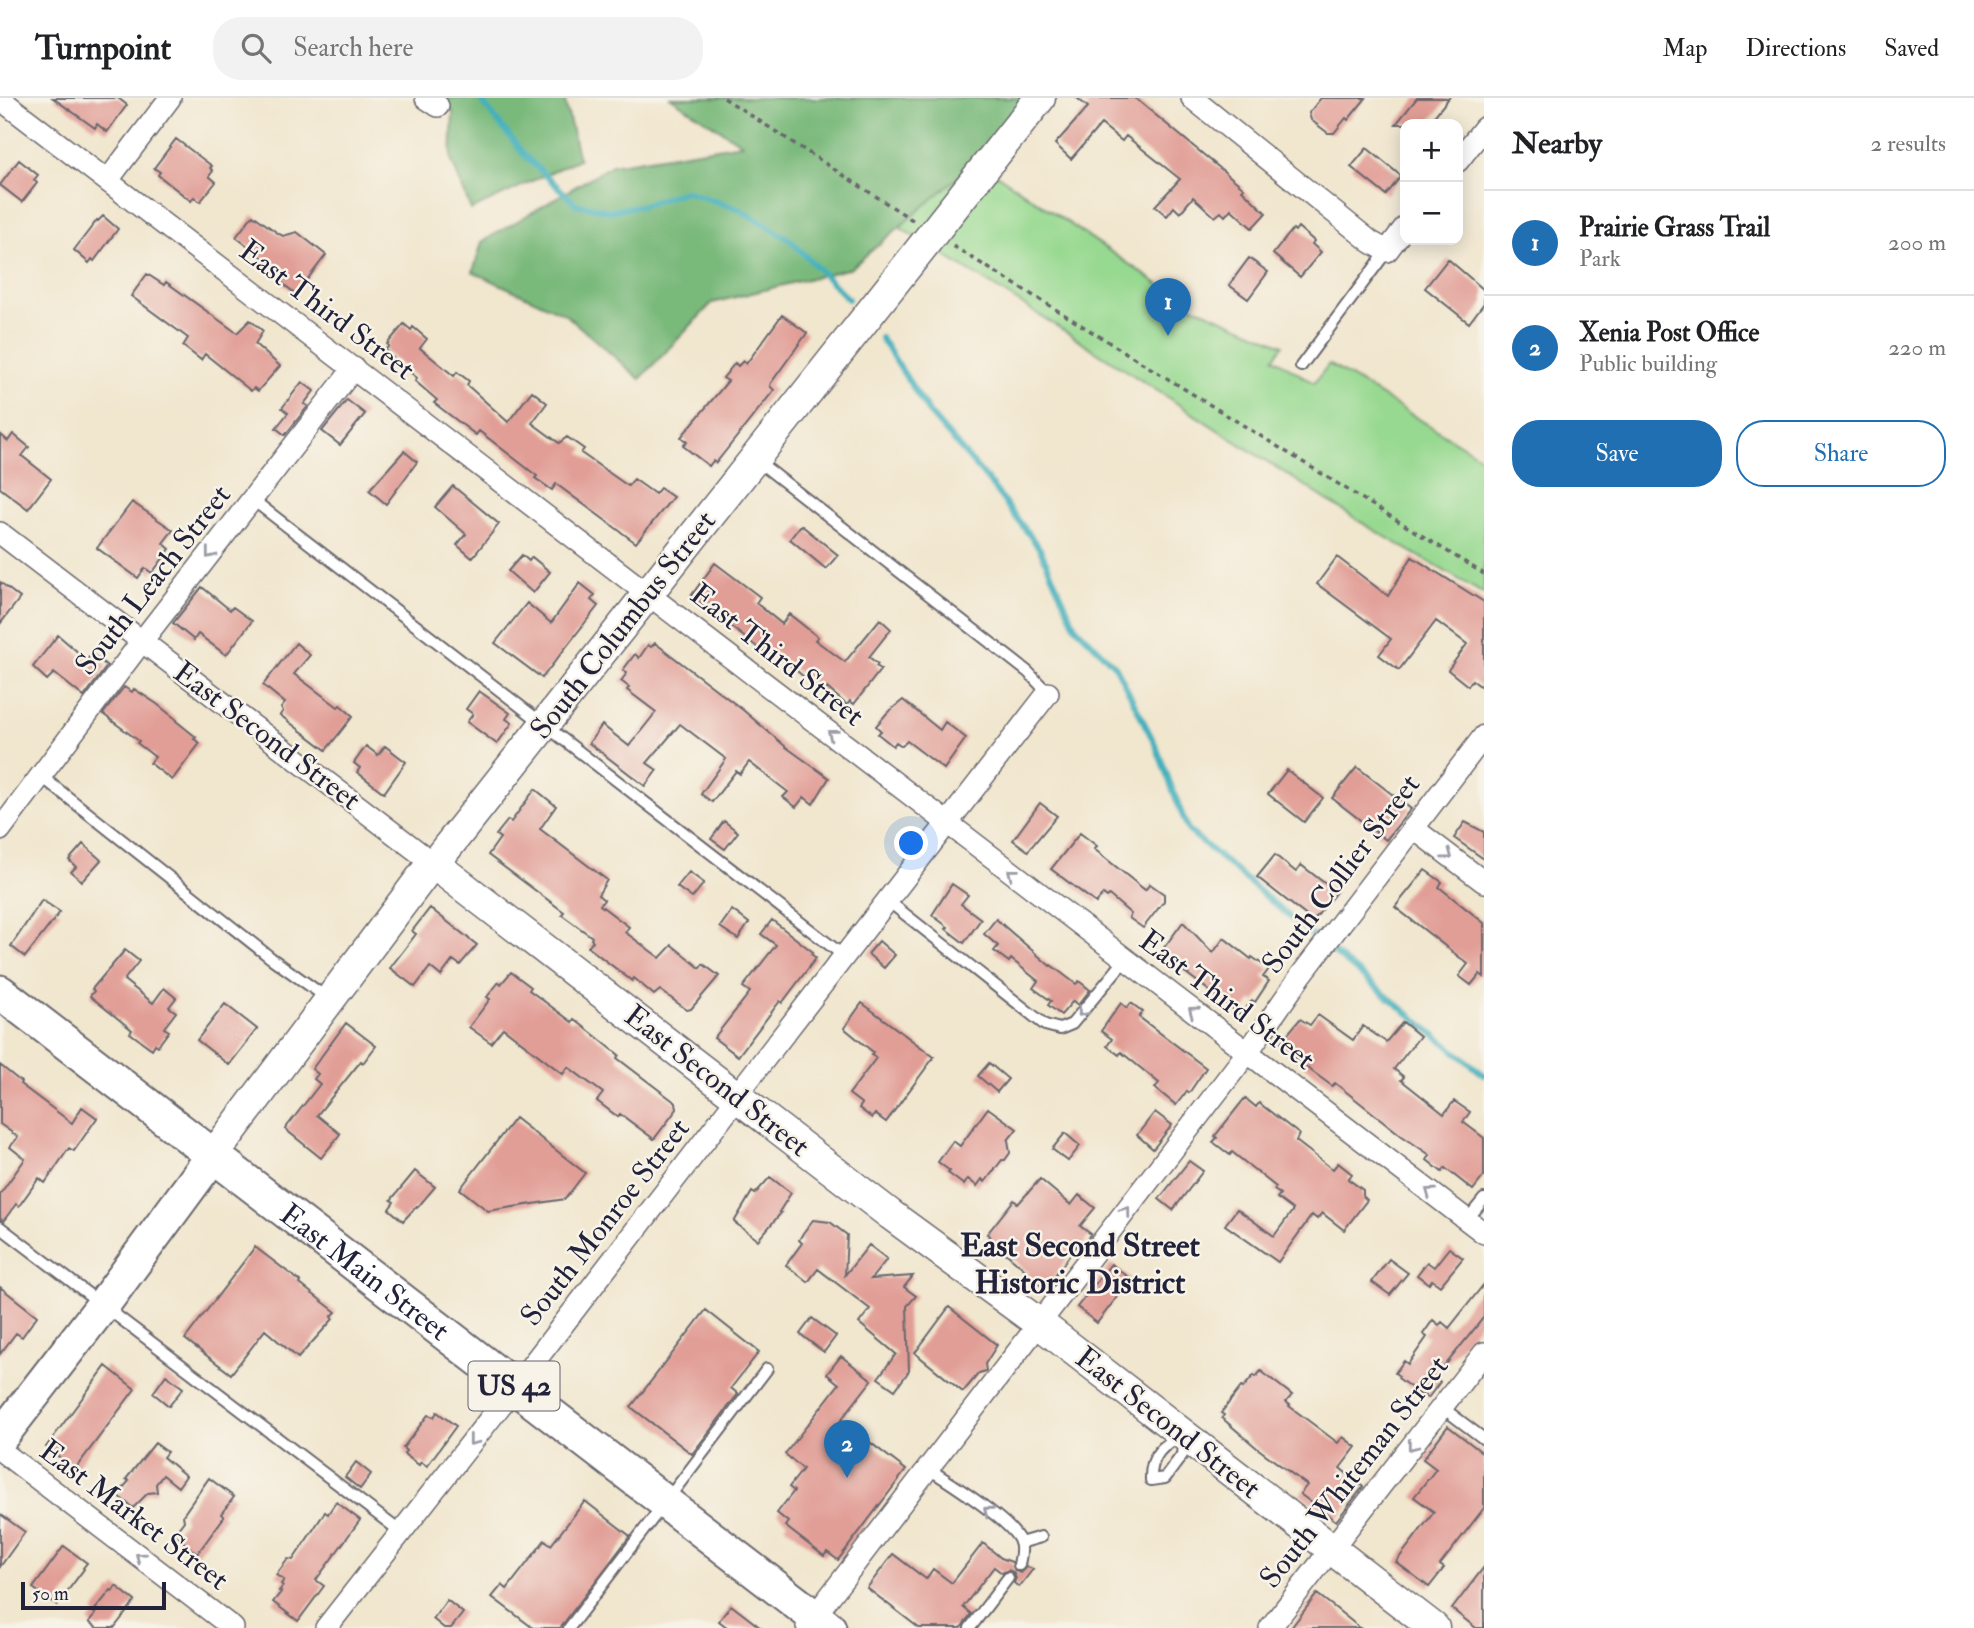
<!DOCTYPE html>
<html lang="en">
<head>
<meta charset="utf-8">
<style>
  :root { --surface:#fff; --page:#f2f2f2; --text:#202124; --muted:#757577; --line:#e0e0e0; --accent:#1f6fb2 }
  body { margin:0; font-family:"IM FELL Double Pica",serif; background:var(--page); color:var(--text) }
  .controls { position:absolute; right:21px; top:21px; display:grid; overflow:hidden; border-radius:14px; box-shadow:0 4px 18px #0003 }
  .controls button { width:63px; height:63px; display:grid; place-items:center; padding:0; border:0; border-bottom:2px solid var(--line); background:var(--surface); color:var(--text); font:35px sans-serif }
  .scale { position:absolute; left:21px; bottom:18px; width:145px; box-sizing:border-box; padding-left:7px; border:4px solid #22223b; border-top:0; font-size:19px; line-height:24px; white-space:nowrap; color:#22223b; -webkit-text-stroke:5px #f7f3e8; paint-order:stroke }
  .you { position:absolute; left:912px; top:746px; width:24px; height:24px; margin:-18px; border:5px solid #fff; border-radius:50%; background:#1a73e8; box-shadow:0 0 0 10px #1a73e833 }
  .badge { display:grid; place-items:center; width:46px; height:46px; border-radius:50%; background:var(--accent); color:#fff; font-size:23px; font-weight:700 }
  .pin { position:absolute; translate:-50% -58px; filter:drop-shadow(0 2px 4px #0008) }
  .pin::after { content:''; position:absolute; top:37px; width:24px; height:21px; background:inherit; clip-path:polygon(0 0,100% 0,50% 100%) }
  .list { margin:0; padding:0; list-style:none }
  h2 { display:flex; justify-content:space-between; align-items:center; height:91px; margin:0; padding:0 28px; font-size:30px }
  h2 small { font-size:23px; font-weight:400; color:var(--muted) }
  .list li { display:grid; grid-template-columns:46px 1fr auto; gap:21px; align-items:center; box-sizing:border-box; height:105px; padding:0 28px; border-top:2px solid var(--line) }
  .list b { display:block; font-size:26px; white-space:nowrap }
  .list p { margin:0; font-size:23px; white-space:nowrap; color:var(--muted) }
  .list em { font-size:23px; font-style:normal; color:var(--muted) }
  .actions { display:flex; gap:14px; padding:21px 28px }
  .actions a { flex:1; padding:16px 0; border:2px solid var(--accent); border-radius:28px; text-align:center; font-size:24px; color:var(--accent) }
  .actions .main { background:var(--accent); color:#fff }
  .icon { flex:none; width:38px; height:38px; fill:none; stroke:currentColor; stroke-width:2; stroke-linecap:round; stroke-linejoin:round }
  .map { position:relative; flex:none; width:1484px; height:1530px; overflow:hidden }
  header { display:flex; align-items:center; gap:42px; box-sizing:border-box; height:98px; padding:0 35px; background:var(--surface); border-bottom:2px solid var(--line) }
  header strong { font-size:33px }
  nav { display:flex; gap:38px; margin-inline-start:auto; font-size:24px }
  .search { width:490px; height:63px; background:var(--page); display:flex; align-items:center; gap:18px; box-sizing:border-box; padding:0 24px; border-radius:28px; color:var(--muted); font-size:26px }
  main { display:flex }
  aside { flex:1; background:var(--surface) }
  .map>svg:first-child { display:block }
  .green { fill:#97d990; stroke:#5c7e66; stroke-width:2 }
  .forest { fill:#79b97a; stroke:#4e6e5a; stroke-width:2 }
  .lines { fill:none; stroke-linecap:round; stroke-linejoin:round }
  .stream { stroke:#42b0bd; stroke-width:6 }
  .building { fill:#e19e96 }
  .lane-casing { stroke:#6a676e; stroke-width:14 }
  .street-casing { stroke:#6a676e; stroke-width:24 }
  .secondary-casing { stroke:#6a676e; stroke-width:33 }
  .primary-casing { stroke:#6a676e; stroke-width:37 }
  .path { stroke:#6a676e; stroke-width:3.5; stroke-dasharray:5 5; stroke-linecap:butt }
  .lane { stroke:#fff; stroke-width:10 }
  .street { stroke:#fff; stroke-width:21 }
  .secondary { stroke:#fff; stroke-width:30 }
  .primary { stroke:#fff; stroke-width:33 }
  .oneway { stroke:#9c9ca7 }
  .labels { text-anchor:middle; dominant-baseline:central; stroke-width:5; stroke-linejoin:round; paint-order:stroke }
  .shield { fill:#f7f3e8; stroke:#62616f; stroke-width:2 }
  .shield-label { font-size:28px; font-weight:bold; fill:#22223b }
  .street-label { font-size:30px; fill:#22223b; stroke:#f7f3e8 }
  .neighbourhood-label { font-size:32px; font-weight:bold; fill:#22223b; stroke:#f7f3e8 }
</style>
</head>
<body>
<header>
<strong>Turnpoint</strong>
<div class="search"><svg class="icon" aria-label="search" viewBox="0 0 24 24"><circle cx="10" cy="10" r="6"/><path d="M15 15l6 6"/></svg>Search here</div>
<nav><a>Map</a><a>Directions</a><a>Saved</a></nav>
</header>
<main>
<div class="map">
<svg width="1484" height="1530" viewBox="0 0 1484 1530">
  <rect width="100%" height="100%" fill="#f7f3e8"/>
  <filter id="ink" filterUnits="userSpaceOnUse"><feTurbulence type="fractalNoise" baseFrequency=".0143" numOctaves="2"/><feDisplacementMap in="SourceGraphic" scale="14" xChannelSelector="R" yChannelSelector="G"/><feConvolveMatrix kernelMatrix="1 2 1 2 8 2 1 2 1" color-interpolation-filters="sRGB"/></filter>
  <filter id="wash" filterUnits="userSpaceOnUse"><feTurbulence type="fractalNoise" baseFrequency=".00686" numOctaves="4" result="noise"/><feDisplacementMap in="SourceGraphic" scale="28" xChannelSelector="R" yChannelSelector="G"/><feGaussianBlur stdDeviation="1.57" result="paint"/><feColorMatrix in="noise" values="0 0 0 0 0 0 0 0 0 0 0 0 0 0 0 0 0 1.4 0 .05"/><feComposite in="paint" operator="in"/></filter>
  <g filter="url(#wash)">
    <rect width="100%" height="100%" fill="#f1e6ce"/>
    <path class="green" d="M877,0L977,63L1188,206L1283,247L1274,260L1314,285L1329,266L1484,361V496L1367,428L1071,237L899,129L901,128Z"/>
    <path class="forest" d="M436,0H564L579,61L471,112L451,61L453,14Z
      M671,0H1027L977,63L851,170L712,205L640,281L565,216L473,174L482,144L612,67L742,46Z"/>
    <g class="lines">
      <path class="stream" d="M479,0L526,59L576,106L609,113L644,107L685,93L739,111L789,141L848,201
        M881,240L930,316L987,381L1040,451L1075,528L1116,569L1156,648L1188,732L1285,815L1484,977"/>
    </g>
    <g id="blocks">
      <path class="building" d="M53,0H118L127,7L107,34L97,26L95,30Z
        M1077,0H1135L1244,90L1242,92L1266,115L1252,130L1231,111L1225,118L1221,114L1215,119L1193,99L1180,115L1174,109L1167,118L1155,108L1180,81L1126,38L1122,43L1101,26L1071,61L1055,46L1088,9Z
        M1321,0H1366L1348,22L1346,20L1334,35H1328L1311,22L1309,15Z
        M1417,0H1449L1428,26H1396Z
        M176,41L212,68L210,70L213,73L209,78L216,84L200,104L194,99L191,103L158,77L160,74L154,70Z
        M1367,50L1401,78L1386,97L1351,69Z
        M19,62L38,77L34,82L37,85L22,104L0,87Z
        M253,117L279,136L283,138L297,134L326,157L296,196L282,185L285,180L284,176L236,139Z
        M103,118L118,131L94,163L92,161L89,165L74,152L97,122L98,123Z
        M1298,129L1314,143L1312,146L1321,154L1300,179L1273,156L1293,131L1295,133Z
        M1249,160L1268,174L1248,201L1229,187Z
        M1448,161L1484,192V205L1469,225L1425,190Z
        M147,176L164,187L166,184L237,235L250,222L263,233L255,246L280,268L258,293L254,290L251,293L205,256L201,262L183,248L188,240L131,198Z
        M782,217L807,235L771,285L770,288L774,292L716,365L713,363L709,368L683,348L687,344L681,339L728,283L723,280L735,265L738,268L743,263L746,266Z
        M404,226L411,232L413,229L427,241L420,250L454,278L457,274L469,283L467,287L508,324L532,293L547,305L532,325L559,345L567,339L584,351L581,355L628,388L634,381L655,396L660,390L673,399L636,445L556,386L552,392L535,380L537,378L479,333L476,337L434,305L437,302L415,283L417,280L391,258L385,252L389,248L387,246Z
        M302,284L314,293L304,306L308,308L285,337L276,330L288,315L282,310Z
        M347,302L365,316L340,347L322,333Z
        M0,336L8,343L13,336L29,349L22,358L51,381L28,411L0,390Z
        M404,353L417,364L386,406L369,392Z
        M453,388L499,426L472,460L457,447L466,436L435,409Z
        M132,404L173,432L163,445L170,451L152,475L145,470L138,480L97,450Z
        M801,427L838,457L826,471L790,441Z
        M522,457L529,463L532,459L550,474L533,495L508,473Z
        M1337,459L1388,498L1412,459L1484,504V591L1472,582L1468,588L1448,572L1467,546L1436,523L1399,572L1379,557L1391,541L1317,486Z
        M715,465L760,499L756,505L782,526L789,516L818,539L815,542L845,564L880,521L891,531L869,559L878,566L876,568L881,571L854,606L850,603L847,607L827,590L823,595L772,552L769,556L761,552L691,498Z
        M0,484L20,500L0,526Z
        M580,485L595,497L591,502L598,508L542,580L495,545L527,505L551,525Z
        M202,489L230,512L233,509L252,523L226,557L198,536L194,542L173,525Z
        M58,537L87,562L92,556L107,568L84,599L54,575L47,582L33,569Z
        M296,545L310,557L294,576L338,609L340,607L353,618L326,652L280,617L283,613L281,610L285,605L263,587Z
        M655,545L743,612L786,649L829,680L813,706L804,699L796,709L783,699L788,694L749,664L740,676L736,673L712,704L701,696L726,661L680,626L647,665L657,672L645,688L589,645L602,627L629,648L656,614L627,592L629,589L621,583L627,575L623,572L635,556L639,560L648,547L651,549Z
        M124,589L132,594L134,591L157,606L177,622L176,623L196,639L194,641L200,645L172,682L150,665L155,659L137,645L139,643L103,616Z
        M479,593L510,615L506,621L512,625L497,646L467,624L473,616L466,611Z
        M903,602L940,632L945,624L966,640L944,671L907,643L902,648L896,644L893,648L878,636L881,633L876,628L887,615Z
        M366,648L378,657L385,648L406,664L384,695L357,674L360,670L354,665Z
        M1357,669L1411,711L1386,742L1332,700Z
        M1287,672L1323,700L1304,724L1268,696Z
        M535,691L556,708L540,731L607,782L598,797L604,802L600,807L629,829L625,834L660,860L672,847L700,870L703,866L719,878L691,911L687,912L660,892L654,897L634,880L632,883L588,849L593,843L591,841L592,839L562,817L564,814L488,757L500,740L496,737L508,722L511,724Z
        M1040,705L1057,718L1028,753L1013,742Z
        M724,723L738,734L725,751L711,741Z
        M1465,724L1484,734V761L1454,740Z
        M1080,735L1097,748L1094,751L1145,792L1150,786L1164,796V803L1143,830L1129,820L1131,816L1109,797L1107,799L1103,796L1096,805L1051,771Z
        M83,746L101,762L82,783L71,774L76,769L69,762Z
        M1275,757L1296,774L1301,767L1336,794L1313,823L1257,779Z
        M1425,772L1442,784L1439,789L1484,825V879L1480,876L1471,887L1459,878L1468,866L1395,809Z
        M689,774L704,785L692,800L677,789Z
        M952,786L968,797L961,806L981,821L964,845L946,831L948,829L932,817Z
        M42,802L60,814L25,859L11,848Z
        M430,810L477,847L460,867L453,862L441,878L430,869L415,889L390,870L416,836L412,833Z
        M732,812L749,825L738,841L720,829Z
        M996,821L1050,868L1051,867L1076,886L1079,883L1090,892L1078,907L1073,903L1061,917L1048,907L1051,903L1033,890L1038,883L1011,861L1009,864L994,853L998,848L984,836Z
        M772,822L813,854L811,856L816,860L782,905L780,903L738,958L714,940L750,894L743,889L776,847L761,836Z
        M1183,824L1213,855L1224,840L1251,861L1252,859L1269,871L1263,879L1269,883L1255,904L1252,902L1241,917L1160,855Z
        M879,843L895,857L884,870L868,856Z
        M125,852L139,863L124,882L153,905L164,890L176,900L169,909L176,914L164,930L169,933L158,948L155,946L152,951L130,935L132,932L90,898L94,893L92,891Z
        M511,874L531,889L529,892L572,924L574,921L593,936L619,957L617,960L676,1005L677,1011L654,1041L620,1016L618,1019L597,1003L603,995L568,969L563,976L503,930L491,945L469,929L490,901L487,899L499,884L501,886Z
        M862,905L934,959L886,1024L875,1016L872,1020L859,1010L862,1006L849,996L876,960L871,957L873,954L844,930Z
        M1121,905L1127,910L1131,905L1143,914L1139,919L1206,970L1189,995L1187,993L1176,1007L1155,990L1159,985L1121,954L1119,957L1107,948L1112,941L1101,933Z
        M225,906L257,931L229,967L197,942Z
        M1318,917L1353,942L1363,928L1386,944L1403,924L1420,938L1394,971L1404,979L1401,982L1444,1016L1454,1003L1470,1014L1463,1024L1484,1040V1078L1473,1092L1445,1070L1442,1074L1427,1062L1430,1057L1402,1038L1335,985L1332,988L1283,952L1286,948L1281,944L1300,921L1310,927Z
        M346,925L376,948L363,965L361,963L317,1017L340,1036L321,1060L285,1031L320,986L314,981L318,976L312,971Z
        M989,965L1008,981L997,994L978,978Z
        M0,967L21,984L20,986L72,1025L82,1009L97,1020L74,1053L69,1050L45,1085L39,1080L19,1108L16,1106L4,1122L0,1121V1096L25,1061L10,1049L18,1039L0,1026Z
        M1245,1000L1256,1009L1259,1005L1299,1036L1296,1043L1331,1070L1333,1071L1338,1065L1352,1076L1348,1081L1363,1092V1098L1367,1102L1344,1132L1322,1115L1317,1121L1312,1117L1278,1164L1225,1127L1237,1111L1274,1138L1293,1112L1277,1100L1280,1096L1274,1092L1276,1089L1232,1054L1230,1057L1213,1044L1217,1040L1215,1038Z
        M988,1010L1017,1031L1008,1042L1010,1055L1005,1062H1002L985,1084L982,1081L977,1088L968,1081L964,1087L948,1075L950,1073L938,1064L953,1043L960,1048Z
        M1155,1014L1172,1027L1153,1051L1137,1037Z
        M515,1020L585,1075L565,1101L488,1113L460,1091Z
        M1065,1035L1080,1048L1068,1063L1052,1051Z
        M1189,1063L1203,1073L1173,1112L1159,1101Z
        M415,1073L435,1089L417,1110L416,1109L403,1123L389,1111L394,1104L391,1102Z
        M770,1079L791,1095L779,1114L781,1115L758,1142L734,1124L752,1094L755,1096Z
        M1040,1081L1071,1107L1079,1097L1095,1110L1080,1128L1091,1136L1082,1148L1078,1146L1047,1188L1045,1187L1043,1189L1027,1177L1029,1175L988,1140L990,1138L987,1136L1014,1102L1018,1106Z
        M813,1122L830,1124L847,1137L845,1177L869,1147L887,1161L871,1181L913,1178L904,1189L916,1198L907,1208L909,1273L895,1292L878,1280L896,1256L859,1225L870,1211L818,1171L808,1184L786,1167L802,1145L799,1142L803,1135Z
        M255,1149L301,1184L300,1186L336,1214L331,1219L333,1221L298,1260L265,1232L231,1276L185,1241Z
        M1449,1150L1463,1160L1440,1188L1432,1182L1429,1186L1417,1177L1427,1164L1434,1169Z
        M1389,1161L1408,1175L1390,1197L1372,1184Z
        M1111,1166L1131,1181L1097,1225L1077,1209Z
        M1484,1186V1219L1435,1280L1440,1284L1428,1300L1422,1296L1421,1297L1398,1280L1399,1278L1395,1275L1404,1263L1408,1266L1427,1239L1423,1236L1433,1222L1439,1227L1442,1224L1449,1230Z
        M0,1189L37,1218L22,1239L16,1235L0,1256Z
        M949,1209L997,1247L985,1266L986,1273L979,1275L963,1294L915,1255Z
        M706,1212L759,1254L731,1290L738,1296L692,1356L631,1309Z
        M812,1220L836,1238L824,1254L800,1236Z
        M841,1258L872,1282L841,1322L906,1372L838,1462L827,1454L824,1458L785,1428L788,1424L777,1415L794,1393L789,1389L803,1371L785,1356L839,1286L827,1276Z
        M106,1268L135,1291L75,1371L46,1349Z
        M1261,1273L1292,1297L1286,1304L1290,1307L1289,1308L1338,1345L1343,1339L1356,1349L1340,1370L1363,1389L1336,1423L1300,1396L1307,1387L1257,1350L1222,1320L1224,1317L1221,1315L1241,1289L1243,1290L1254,1277L1256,1279Z
        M166,1277L183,1290L169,1308L153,1295Z
        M437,1314L456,1328L427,1368L421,1364L419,1367L404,1356L406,1353L403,1350L428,1317L434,1319Z
        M1448,1328L1484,1356V1410L1440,1467L1444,1470L1429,1489L1396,1464L1434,1414L1414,1399L1436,1371L1423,1361Z
        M155,1345L167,1354L163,1359L186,1378L178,1389L163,1377L156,1386L157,1394L148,1395L133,1410L117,1397L129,1383L126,1381Z
        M356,1364L371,1376L360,1391L345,1379Z
        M209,1380L234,1399L221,1416L224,1419L197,1456L174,1436L184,1423L183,1417Z
        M585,1403L630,1438L560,1530H533L492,1499L502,1487L507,1491L545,1442L551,1447Z
        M336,1404L360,1422L316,1482L324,1488L298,1523L273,1504L281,1494L279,1493L283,1488L281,1486L284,1482L276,1477L288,1461L293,1462L325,1414L328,1416Z
        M0,1416L25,1434L0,1469Z
        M983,1445L1001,1460L1012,1464L1015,1473L1021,1475L1027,1469L1033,1471L1019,1489L1014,1485L1016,1480L1013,1474L1008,1472L1002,1475L994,1469L963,1509L971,1516L961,1530H919L867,1490L893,1456L926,1481L933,1471L952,1485Z
        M64,1448L87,1465L83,1470L84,1471L57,1507L33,1490Z
        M1484,1469V1530H1476L1452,1511Z
        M116,1488L135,1503L114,1530H97L89,1524L96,1516L93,1514L111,1492L113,1493Z
        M1317,1496L1334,1509L1360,1530H1291Z
        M447,1502L463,1515L451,1530H444L433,1521Z
        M731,1507L761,1530H728L719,1523Z"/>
    </g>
  </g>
  <g filter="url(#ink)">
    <use href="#blocks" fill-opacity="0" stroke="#6a676e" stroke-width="2"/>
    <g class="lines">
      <g class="lane-casing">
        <path id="lane" d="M1301,268L1387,153
          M755,361L1028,574L1048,595
          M253,402L844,858
          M41,678L271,860L327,900
          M887,802L1045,927L1060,931L1072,926L1125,862
          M1467,1122L1484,1101
          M0,1129L401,1434
          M1443,1310L1484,1341
          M1184,1337L1182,1357L1165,1380L1151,1382C1150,1357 1163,1346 1184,1337Z
          M929,1371C949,1384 1013,1424 1020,1444C1023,1452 1020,1460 1019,1467
          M1020,1445L1041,1439
          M569,1530L767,1271
          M970,1530L1008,1480"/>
      </g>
      <g class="street-casing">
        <path id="street" d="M426,0L438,8
          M1192,0L1371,144L1387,153L1405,129
          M0,1L1484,1135
          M1458,63L1484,30
          M108,82L170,0
          M0,435L434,766
          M1413,730L1484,784
          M0,732L142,543L354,270
          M0,1352L233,1530
          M807,1528L1247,955L1302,876L1484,638
          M326,1530L515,1289L735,1003L736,998L1048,595
          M1270,1530L1484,1255"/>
      </g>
      <g class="secondary-casing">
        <path id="secondary" d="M434,766L891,1117L1040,1226L1434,1530
          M212,1059L430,768L434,766L1040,0"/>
      </g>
      <g class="primary-casing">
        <g id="primary">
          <path id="s1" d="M0,894L829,1530"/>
          <path d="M0,1340L103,1207L212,1059"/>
        </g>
      </g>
      <path class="path" d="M724,0L914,123
        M953,148L1484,476"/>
      <use href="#lane" class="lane"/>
      <use href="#street" class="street"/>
      <use href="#secondary" class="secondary"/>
      <use href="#primary" class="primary"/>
    </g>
    <defs><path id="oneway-chevron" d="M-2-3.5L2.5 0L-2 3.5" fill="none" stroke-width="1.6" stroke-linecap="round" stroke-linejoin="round" transform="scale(1.75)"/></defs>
    <g class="oneway">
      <use href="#oneway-chevron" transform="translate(210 456) rotate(128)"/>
      <use href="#oneway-chevron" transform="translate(832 636) rotate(-142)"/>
      <use href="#oneway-chevron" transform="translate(1448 757) rotate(37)"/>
      <use href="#oneway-chevron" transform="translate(1012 775) rotate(-142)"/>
      <use href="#oneway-chevron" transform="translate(1193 913) rotate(-143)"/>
      <use href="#oneway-chevron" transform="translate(1082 914) rotate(130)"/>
      <use href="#oneway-chevron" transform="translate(1430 1094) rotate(-143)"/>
      <use href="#oneway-chevron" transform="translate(1126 1113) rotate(-53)"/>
      <use href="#oneway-chevron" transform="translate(473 1343) rotate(128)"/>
      <use href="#oneway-chevron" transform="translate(1412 1348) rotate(128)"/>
      <use href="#oneway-chevron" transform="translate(988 1413) rotate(-141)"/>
      <use href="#oneway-chevron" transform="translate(140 1459) rotate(-143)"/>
    </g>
  </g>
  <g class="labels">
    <rect class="shield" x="468.5" y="1263.5" width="91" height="49" rx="5"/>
    <g class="shield-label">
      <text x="514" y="1288">US 42</text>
    </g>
    <g class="street-label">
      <text transform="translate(327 212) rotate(37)">East Third Street</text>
      <text transform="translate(153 482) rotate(-52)">South Leach Street</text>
      <text transform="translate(623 527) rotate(-52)">South Columbus Street</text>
      <text transform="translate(777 557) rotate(38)">East Third Street</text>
      <text transform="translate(267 638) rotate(37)">East Second Street</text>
      <text transform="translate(1341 776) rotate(-53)">South Collier Street</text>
      <text transform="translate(1227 902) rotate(37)">East Third Street</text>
      <text transform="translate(717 983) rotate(38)">East Second Street</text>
      <text transform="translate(605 1124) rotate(-52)">South Monroe Street</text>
      <text stroke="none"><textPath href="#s1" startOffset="460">East Main Street</textPath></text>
      <text transform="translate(1168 1325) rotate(38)">East Second Street</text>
      <text transform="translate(1354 1374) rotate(-52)">South Whiteman Street</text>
      <text transform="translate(134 1417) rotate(37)">East Market Street</text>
    </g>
    <g class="neighbourhood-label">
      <text x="1080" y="1148">East Second Street<tspan x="1080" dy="37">Historic District</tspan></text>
    </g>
  </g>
</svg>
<div class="controls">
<button>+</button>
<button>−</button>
</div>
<div class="scale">50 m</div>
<div class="you"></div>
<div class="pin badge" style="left:1168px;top:238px">1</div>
<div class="pin badge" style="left:847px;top:1380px">2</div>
</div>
<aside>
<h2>Nearby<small>2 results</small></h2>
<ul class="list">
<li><span class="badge">1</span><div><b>Prairie Grass Trail</b><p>Park</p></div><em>200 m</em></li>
<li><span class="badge">2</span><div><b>Xenia Post Office</b><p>Public building</p></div><em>220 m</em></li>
</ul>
<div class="actions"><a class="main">Save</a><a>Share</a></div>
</aside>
</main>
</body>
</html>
